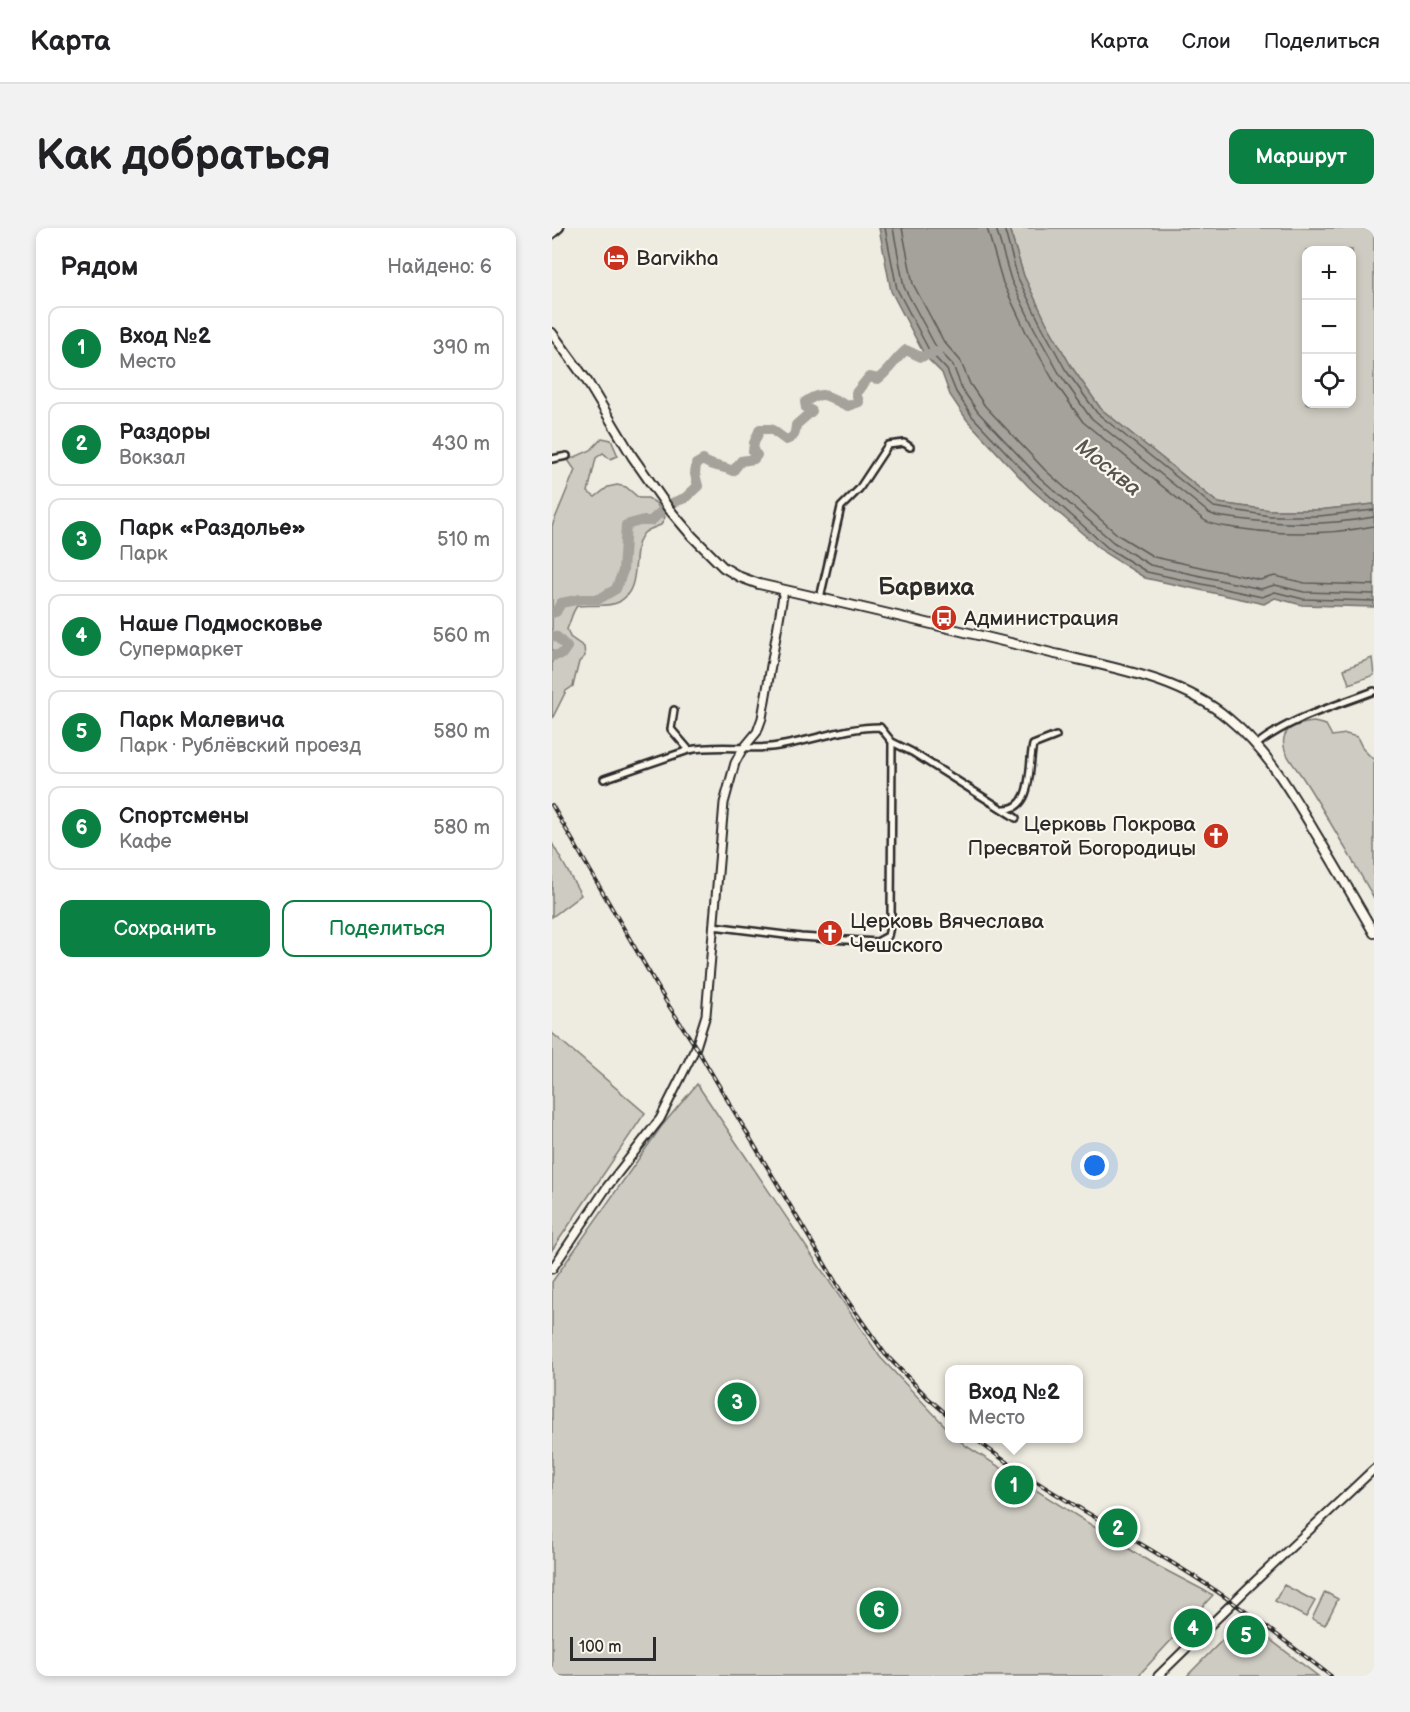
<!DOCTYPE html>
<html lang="ru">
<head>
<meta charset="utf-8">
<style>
  :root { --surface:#fff; --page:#f2f2f2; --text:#202124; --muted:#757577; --line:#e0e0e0; --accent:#0b8043 }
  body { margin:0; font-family:"Balsamiq Sans",sans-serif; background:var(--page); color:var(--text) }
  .controls { position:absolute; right:18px; top:18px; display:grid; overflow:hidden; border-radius:12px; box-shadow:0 3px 9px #0003 }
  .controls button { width:54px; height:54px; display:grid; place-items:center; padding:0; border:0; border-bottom:2px solid var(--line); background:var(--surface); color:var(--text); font:30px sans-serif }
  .scale { position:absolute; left:18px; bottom:15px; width:86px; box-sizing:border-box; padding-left:6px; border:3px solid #2b2b2b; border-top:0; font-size:16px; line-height:21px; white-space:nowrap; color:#2b2b2b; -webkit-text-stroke:4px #fbf7ec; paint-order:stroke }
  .you { position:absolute; left:543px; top:938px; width:21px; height:21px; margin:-15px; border:4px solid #fff; border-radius:50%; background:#1a73e8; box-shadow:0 0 0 9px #1a73e833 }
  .badge { display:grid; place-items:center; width:39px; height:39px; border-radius:50%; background:var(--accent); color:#fff; font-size:20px; font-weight:700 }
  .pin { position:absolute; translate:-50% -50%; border:3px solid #fff; box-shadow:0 2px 6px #0006 }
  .popup { position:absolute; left:393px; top:1137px; width:138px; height:78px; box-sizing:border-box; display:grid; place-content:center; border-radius:12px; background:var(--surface); filter:drop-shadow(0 2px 4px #0005); font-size:20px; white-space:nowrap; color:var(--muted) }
  .popup b { font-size:22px; color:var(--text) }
  .popup::after { content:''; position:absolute; left:50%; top:100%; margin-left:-12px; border:12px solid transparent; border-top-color:var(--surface) }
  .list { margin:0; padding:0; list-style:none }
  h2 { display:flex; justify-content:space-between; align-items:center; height:78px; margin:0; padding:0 24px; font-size:26px }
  h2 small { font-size:20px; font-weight:400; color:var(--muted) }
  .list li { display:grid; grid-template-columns:39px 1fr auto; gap:18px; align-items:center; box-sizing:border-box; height:84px; margin:0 12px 12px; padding:0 12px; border:2px solid var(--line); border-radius:12px }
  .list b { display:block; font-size:22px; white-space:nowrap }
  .list p { margin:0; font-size:20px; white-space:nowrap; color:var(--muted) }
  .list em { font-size:20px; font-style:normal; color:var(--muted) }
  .actions { display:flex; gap:12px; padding:18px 24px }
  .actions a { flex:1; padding:14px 0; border:2px solid var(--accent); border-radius:12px; text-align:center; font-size:21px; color:var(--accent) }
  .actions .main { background:var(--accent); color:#fff }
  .icon { flex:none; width:33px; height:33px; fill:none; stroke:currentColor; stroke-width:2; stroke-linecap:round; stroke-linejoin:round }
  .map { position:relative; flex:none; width:822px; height:1448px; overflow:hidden; border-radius:12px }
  header { display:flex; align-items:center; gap:36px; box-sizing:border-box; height:84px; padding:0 30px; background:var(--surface); border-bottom:2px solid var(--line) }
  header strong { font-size:28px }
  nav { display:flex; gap:33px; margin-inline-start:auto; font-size:21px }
  .intro { display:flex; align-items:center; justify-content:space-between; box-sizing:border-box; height:144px; padding:0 36px }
  h1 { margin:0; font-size:42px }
  .button { padding:15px 27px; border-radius:12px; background:var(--accent); color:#fff; font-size:21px; font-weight:700 }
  main { display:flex; gap:36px; padding:0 36px }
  aside { flex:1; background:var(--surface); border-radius:12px; box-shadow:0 3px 9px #0003 }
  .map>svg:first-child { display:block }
  .green { fill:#cecbc2; stroke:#7c7b76; stroke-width:1.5; fill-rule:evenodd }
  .water { fill:#a4a29a; stroke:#74726e; stroke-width:1.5 }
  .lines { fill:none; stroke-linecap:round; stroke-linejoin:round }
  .shore { stroke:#5b5b57; stroke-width:1.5 }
  .river { stroke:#a4a29a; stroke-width:10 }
  .minor-casing { stroke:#2b2b2b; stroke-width:10 }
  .tertiary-casing { stroke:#2b2b2b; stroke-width:11 }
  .secondary-casing { stroke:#2b2b2b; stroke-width:12 }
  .minor { stroke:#fbf7ec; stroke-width:5 }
  .tertiary { stroke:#fbf7ec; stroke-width:7 }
  .secondary { stroke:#fbf7ec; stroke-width:8 }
  .rail-casing { stroke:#2b2b2b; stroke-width:4 }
  .rail { stroke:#fbf7ec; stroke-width:1.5; stroke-dasharray:4.5; stroke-linecap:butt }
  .labels { text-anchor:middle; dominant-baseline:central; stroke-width:4.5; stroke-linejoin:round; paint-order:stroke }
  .poi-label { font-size:21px; fill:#2b2b2b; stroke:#fbf7ec; text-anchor:start }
  .water-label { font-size:22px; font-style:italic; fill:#555552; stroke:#fbf7ec }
  .quarter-label { font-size:24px; font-weight:bold; fill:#2b2b2b; stroke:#fbf7ec }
</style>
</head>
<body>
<header>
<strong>Карта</strong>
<nav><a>Карта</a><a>Слои</a><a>Поделиться</a></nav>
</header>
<div class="intro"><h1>Как добраться</h1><a class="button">Маршрут</a></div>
<main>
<aside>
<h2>Рядом<small>Найдено: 6</small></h2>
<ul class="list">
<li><span class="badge">1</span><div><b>Вход №2</b><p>Место</p></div><em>390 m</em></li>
<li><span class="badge">2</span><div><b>Раздоры</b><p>Вокзал</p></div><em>430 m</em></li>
<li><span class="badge">3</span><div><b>Парк «Раздолье»</b><p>Парк</p></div><em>510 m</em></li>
<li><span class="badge">4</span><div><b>Наше Подмосковье</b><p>Супермаркет</p></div><em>560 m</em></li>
<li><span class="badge">5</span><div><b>Парк Малевича</b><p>Парк · Рублёвский проезд</p></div><em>580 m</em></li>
<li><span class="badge">6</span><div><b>Спортсмены</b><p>Кафе</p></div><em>580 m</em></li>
</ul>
<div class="actions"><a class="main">Сохранить</a><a>Поделиться</a></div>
</aside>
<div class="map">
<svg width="822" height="1448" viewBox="0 0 822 1448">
  <rect width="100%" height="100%" fill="#eeebe0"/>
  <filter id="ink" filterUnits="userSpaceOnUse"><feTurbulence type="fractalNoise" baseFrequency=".0167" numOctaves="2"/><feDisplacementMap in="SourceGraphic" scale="12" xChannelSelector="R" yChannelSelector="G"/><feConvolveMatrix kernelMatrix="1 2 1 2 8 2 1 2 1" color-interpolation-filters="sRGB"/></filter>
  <g filter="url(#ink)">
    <path class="green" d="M457,0H822V276L766,282H718L666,275L549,181L519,138L494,94L472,48ZM754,22H800V176H754Z
      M50,210L59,212L66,228L58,231L51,225L44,230L36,264L43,269L56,259L65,257L74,259L87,270H96L104,275L113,289L109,297C104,299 96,301 92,305C77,321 92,360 67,374C55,380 38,376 25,378C19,386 19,393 15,401L18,409L32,419L33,428L27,434L21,458L14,463L0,491V298L23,242L16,232L39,222Z
      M820,430L822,447L797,456L792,441Z
      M762,494L774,497L780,508L794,506L805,509L811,521L822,532V670C798,629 775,587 749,547C742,537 729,523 732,510C734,498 751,495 762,494Z
      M0,615L29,667L0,689Z
      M0,805L93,885L0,1022Z
      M145,856L328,1129L397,1202L398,1210L406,1211L414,1218L598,1334L661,1367L586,1448H0V1054L109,899Z
      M732,1357L763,1373L754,1389L723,1373Z
      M773,1364L786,1371L773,1397L760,1391Z
      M691,1391L766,1448H635Z"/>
    <path class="water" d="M327,0H457L472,48L494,94L519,138L549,181L666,275L718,282H766L822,276V379L750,377L723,370L712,376L593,350L553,325L477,259L415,192L398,167L390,145L373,128L339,63Z"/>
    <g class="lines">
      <path class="shore" d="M333,0L345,61L378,124L395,142L404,164L420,188L482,254L556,320L595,344L710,369L723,364L751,371L822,373
        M341,0L352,59L384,119L401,137L410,161L426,184L487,249L561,314L598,337L709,361L723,357L752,364L822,366
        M350,0L361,56L392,114L408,132L418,156L433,178L493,242L566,307L602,329L708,352L723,348L753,355L822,357
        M435,0L451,55L474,104L500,150L531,194L652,292C661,298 672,298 683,300C729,307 776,307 822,298
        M444,0L459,52L482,100L507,145L538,189L657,285L664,288C719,296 767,299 822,289
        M452,0L466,50L489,97L513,141L545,185L662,279L718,288H767L822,282"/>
      <path class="river" d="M120,275L133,270L146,258L143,246L144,236L151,232C161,240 169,237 181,243L189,233L202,231L205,227L201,224L202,215L208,201H219L234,212C243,209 243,206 244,197L260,183L254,180L253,174C273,160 276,170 296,178L307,174L304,165L317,149L326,151C338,142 342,132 354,122L369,129L385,124
        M0,385L4,384L9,375L29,371H47L64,361L71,343L74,297L88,293H99L112,281
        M0,408L5,409L15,419L10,426L0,428"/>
      <g class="minor-casing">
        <path id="minor" d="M0,7L8,0
          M0,231L15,228
          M268,370L289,279L307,261L336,217L352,215L358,219
          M122,482L119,501L137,522C166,516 197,523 226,518C260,513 293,499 328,499L340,514L360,524L464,590
          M704,517C740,489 781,479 822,463
          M52,551L137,522
          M452,581C482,582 476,537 481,517L504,508
          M161,698L249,709L325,714L336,708L339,694L340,514"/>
      </g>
      <g class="tertiary-casing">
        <path id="tertiary" d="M0,1041L55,959L108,891L144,819L154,787L172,575L183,535L190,522L205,504L210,490L232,362
          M606,1448L697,1359L822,1241"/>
      </g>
      <g class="secondary-casing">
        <path id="secondary" d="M0,105L35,153L80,228L117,281L140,308L171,339L188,349L207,356C303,378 399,400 495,424C556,439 628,449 677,491C716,523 739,564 764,606C784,639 803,672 822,705"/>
      </g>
      <use href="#minor" class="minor"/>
      <use href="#tertiary" class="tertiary"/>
      <use href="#secondary" class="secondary"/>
      <g class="rail-casing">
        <path id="rail" d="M0,577L115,775L144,819L290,1065L333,1126L376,1170L398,1189
          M422,1210C492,1265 572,1303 646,1351C692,1380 735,1415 779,1448"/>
      </g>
      <use href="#rail" class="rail"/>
    </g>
  </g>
  <defs>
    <g id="hotel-disc" transform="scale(1.35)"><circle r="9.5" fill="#c8321e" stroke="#fbf7ec"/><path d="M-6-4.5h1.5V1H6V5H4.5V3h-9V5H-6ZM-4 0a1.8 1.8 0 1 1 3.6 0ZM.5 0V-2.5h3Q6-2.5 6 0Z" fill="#fff"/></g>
    <g id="bus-disc" transform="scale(1.35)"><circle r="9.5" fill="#c8321e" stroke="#fbf7ec"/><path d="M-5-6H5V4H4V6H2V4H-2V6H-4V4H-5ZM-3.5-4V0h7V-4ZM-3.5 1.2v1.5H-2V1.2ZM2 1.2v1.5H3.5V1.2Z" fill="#fff"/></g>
    <g id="church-disc" transform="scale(1.35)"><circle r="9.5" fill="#c8321e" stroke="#fbf7ec"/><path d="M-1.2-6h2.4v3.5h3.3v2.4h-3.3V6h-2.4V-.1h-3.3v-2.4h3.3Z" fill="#fff"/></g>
  </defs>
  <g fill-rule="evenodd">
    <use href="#hotel-disc" x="64" y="30"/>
    <use href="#bus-disc" x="392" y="390"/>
    <use href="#church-disc" x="664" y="608"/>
    <use href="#church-disc" x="278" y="705"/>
  </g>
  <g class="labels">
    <g class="poi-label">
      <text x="84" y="30">Barvikha</text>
      <text x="412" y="390">Администрация</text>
      <text x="644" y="596" text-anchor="end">Церковь Покрова<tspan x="644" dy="24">Пресвятой Богородицы</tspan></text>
      <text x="298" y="693">Церковь Вячеслава<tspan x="298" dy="24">Чешского</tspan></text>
    </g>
    <g class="water-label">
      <text transform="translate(556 240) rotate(39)">Москва</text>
    </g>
    <g class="quarter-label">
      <text x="374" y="359">Барвиха</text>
    </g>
  </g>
</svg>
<div class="controls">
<button>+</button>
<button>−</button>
<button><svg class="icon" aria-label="locate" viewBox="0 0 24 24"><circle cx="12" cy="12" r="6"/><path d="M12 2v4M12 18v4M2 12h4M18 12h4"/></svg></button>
</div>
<div class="scale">100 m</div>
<div class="you"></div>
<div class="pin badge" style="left:462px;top:1257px">1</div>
<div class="popup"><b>Вход №2</b>Место</div>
<div class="pin badge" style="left:566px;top:1300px">2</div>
<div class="pin badge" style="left:185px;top:1174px">3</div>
<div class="pin badge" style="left:641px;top:1400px">4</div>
<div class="pin badge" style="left:694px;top:1407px">5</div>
<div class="pin badge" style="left:327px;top:1382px">6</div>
</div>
</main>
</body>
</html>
